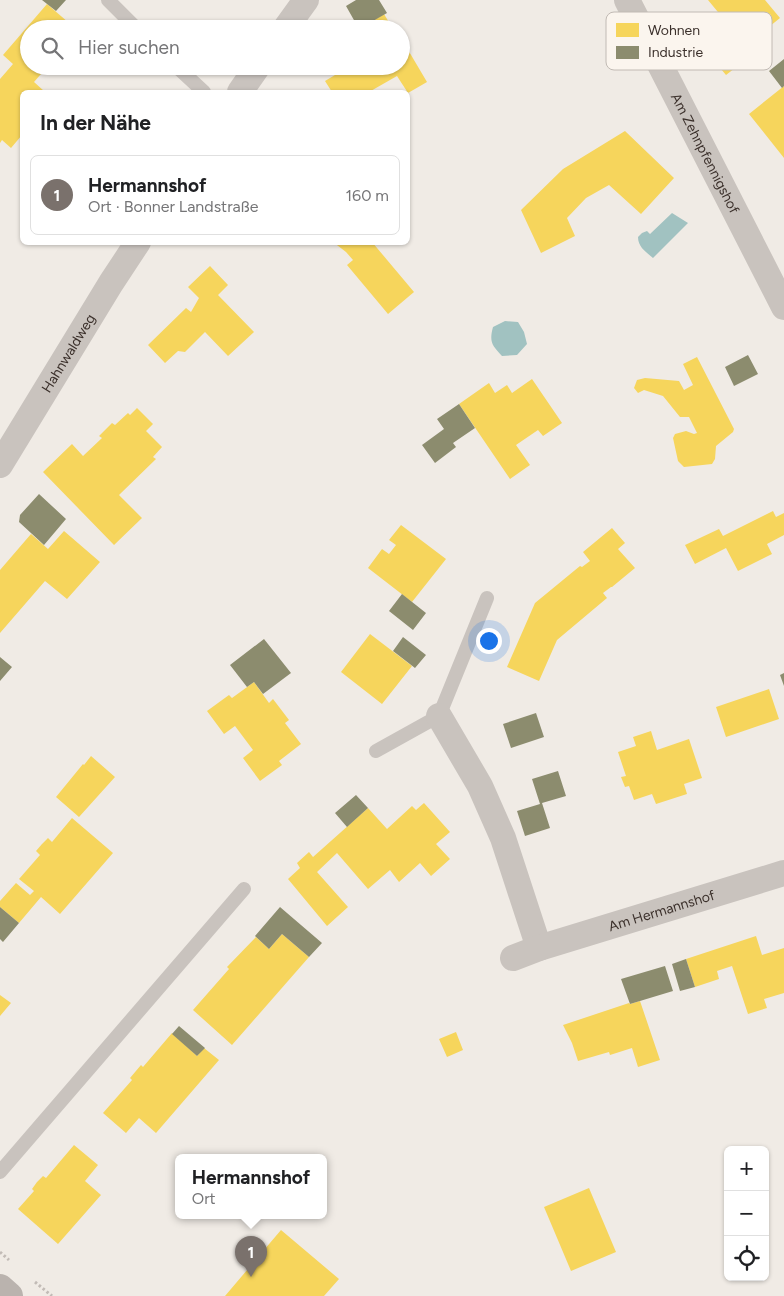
<!DOCTYPE html>
<html lang="de">
<head>
<meta charset="utf-8">
<style>
  :root { --surface:#fff; --page:#f2f2f2; --text:#202124; --muted:#757577; --line:#e0e0e0; --accent:#7a716c }
  body { margin:0; font-family:Figtree,sans-serif; background:var(--page); color:var(--text) }
  .controls { position:absolute; right:15px; bottom:15px; display:grid; overflow:hidden; border-radius:8px; box-shadow:0 1px 4px #0004 }
  .controls button { width:45px; height:45px; display:grid; place-items:center; padding:0; border:0; border-bottom:1px solid var(--line); background:var(--surface); color:var(--text); font:25px sans-serif }
  .you { position:absolute; left:488px; top:640px; width:18px; height:18px; margin:-12px; border:4px solid #fff; border-radius:50%; background:#1a73e8; box-shadow:0 0 0 8px #1a73e833 }
  .badge { display:grid; place-items:center; width:32px; height:32px; border-radius:50%; background:var(--accent); color:#fff; font-size:16px; font-weight:700 }
  .pin { position:absolute; translate:-50% -41px; filter:drop-shadow(0 1px 2px #0008) }
  .pin::after { content:''; position:absolute; top:26px; width:18px; height:15px; background:inherit; clip-path:polygon(0 0,100% 0,50% 100%) }
  .popup { position:absolute; left:175px; top:1154px; width:152px; height:65px; box-sizing:border-box; display:grid; place-content:center; border-radius:8px; background:var(--surface); filter:drop-shadow(0 1px 4px #0005); font-size:16px; white-space:nowrap; color:var(--muted) }
  .popup b { font-size:19px; color:var(--text) }
  .popup::after { content:''; position:absolute; left:50%; top:100%; margin-left:-10px; border:10px solid transparent; border-top-color:var(--surface) }
  .list { margin:0; padding:0; list-style:none }
  h2 { display:flex; justify-content:space-between; align-items:center; height:65px; margin:0; padding:0 20px; font-size:21px }
  h2 small { font-size:16px; font-weight:400; color:var(--muted) }
  .list li { display:grid; grid-template-columns:32px 1fr auto; gap:15px; align-items:center; box-sizing:border-box; height:80px; margin:0 10px 10px; padding:0 10px; border:1px solid var(--line); border-radius:8px }
  .list b { display:block; font-size:19px; white-space:nowrap }
  .list p { margin:0; font-size:16px; white-space:nowrap; color:var(--muted) }
  .list em { font-size:16px; font-style:normal; color:var(--muted) }
  .icon { flex:none; width:28px; height:28px; fill:none; stroke:currentColor; stroke-width:2; stroke-linecap:round; stroke-linejoin:round }
  .map { position:relative; flex:none; width:784px; height:1296px; overflow:hidden }
  .search { position:absolute; background:var(--surface); box-shadow:0 1px 4px #0004; left:20px; top:20px; width:390px; height:55px; display:flex; align-items:center; gap:12px; box-sizing:border-box; padding:0 18px; border-radius:28px; color:var(--muted); font-size:19px }
  .panel { position:absolute; background:var(--surface); box-shadow:0 1px 4px #0004; left:20px; top:90px; width:390px; height:155px; border-radius:8px }
  .map>svg:first-child { display:block }
  .water { fill:#a1c2c1 }
  .homes { fill:#f6d55c }
  .industry { fill:#8c8c6e }
  .lines { fill:none; stroke-linecap:round; stroke-linejoin:round }
  .path { stroke:#c2bbb6; stroke-width:3; stroke-dasharray:2.5 2.5; stroke-linecap:butt }
  .lane { stroke:#c9c3be; stroke-width:14 }
  .street { stroke:#c9c3be; stroke-width:26 }
  .secondary { stroke:#bab3ae; stroke-width:28 }
  .labels { text-anchor:middle; dominant-baseline:central; stroke-width:5; stroke-linejoin:round; paint-order:stroke }
  .street-label { font-size:14px; fill:#3b302b; stroke:#fbf5ee }
  .key { fill:#fbf5ee; stroke:#c1bab4; stroke-width:1 }
  .key-label { font-size:14px; fill:#3b302b }
</style>
</head>
<body>
<div class="map">
<svg width="784" height="1296" viewBox="0 0 784 1296">
  <rect width="100%" height="100%" fill="#f0ebe5"/>
  <path class="water" d="M672,213L688,223L653,258C646,252 638,247 638,237L642,233L647,231L650,234Z
    M505,321L518,322L524,332L527,344L517,355L502,356C492,345 489,342 493,327Z"/>
  <path class="homes" d="M708,0H765L780,18L750,42L757,51L726,75L716,63L718,61L708,49L732,29Z
    M47,4L76,29H29V66H48L34,82L44,91L43,92H22V135L11,148L2,140L0,143V79L13,64L3,55Z
    M384,14L393,29H359Z
    M401,38L427,82L408,93L397,76L369,92H332L325,81L350,66H401Z
    M55,66H64L60,71Z
    M784,86V158L749,114Z
    M625,131L674,178L641,214L609,185L586,198L567,218L575,236L541,253L521,210L563,169Z
    M333,242H372L414,292L388,314L347,265L353,260L346,252Z
    M210,266L228,285L218,295L254,332L228,356L205,332L185,352L178,351L165,363L148,345L186,308L191,312L199,298L188,287Z
    M697,357L734,429L733,432L716,446L715,459L712,464L684,467L678,461L673,438L675,434L686,431L694,434L697,433L689,417H680L663,396L644,390L638,393L634,388L637,380L645,378L679,381L684,390L693,385L683,364Z
    M532,379L562,423L543,436L538,430L516,445L530,465L510,479L459,404L489,383L495,393L507,385L512,393Z
    M137,408L153,424L146,431L162,447L153,457L156,459L119,495L142,518L114,545L43,472L72,444L83,456L102,438L99,436L112,423L115,425L128,413L130,415Z
    M773,511L776,517L784,513V535L767,544L772,554L738,571L726,548L695,564L685,545L719,529L723,536Z
    M401,525L446,559L412,602L368,568L382,549L389,554L396,545L389,540Z
    M612,528L625,543L618,549L635,568L612,587H611L603,593L607,598L557,640L539,681L507,667L535,603L580,566L582,567L590,561L583,552Z
    M64,531L100,562L67,599L45,581L0,633V570L31,534L48,549Z
    M370,634L412,666L382,704L341,672Z
    M254,682L269,703L273,699L289,720L285,723L301,744L279,761L282,765L260,781L243,758L253,750L235,726L224,734L207,711L229,695L232,698Z
    M769,689L779,719L726,737L716,707Z
    M651,731L657,750L689,739L702,778L684,784L687,794L656,804L652,794L634,800L629,786L625,787L621,777L626,776L618,752L636,746L633,737Z
    M91,756L115,777L79,817L56,797L83,764L84,765Z
    M424,803L450,832L436,844L450,859L431,876L420,863L399,882L390,870L368,889L337,853L317,872L348,907L327,926L288,879L300,868L297,863L309,852L313,857L368,808L387,829L412,806L416,810Z
    M72,818L113,853L60,914L41,897L19,923L0,907V901L16,883L30,895L34,891L19,879L40,855L36,851L42,844L48,838L52,842Z
    M282,934L309,957L232,1045L193,1010L229,969L227,967L256,937L269,949Z
    M756,936L762,955L784,948V993L764,999L767,1008L748,1014L732,966L717,971L719,979L695,987L686,959Z
    M0,995L11,1003L0,1016Z
    M640,1001L660,1060L638,1067L632,1048L610,1055L609,1052L578,1061L572,1043L563,1025L629,1003L630,1004Z
    M456,1032L463,1050L447,1057L439,1039Z
    M172,1033L197,1056L204,1048L219,1060L156,1133L139,1118L126,1133L103,1113L132,1080L130,1078L141,1065L143,1067Z
    M74,1145L98,1165L85,1181L101,1195L58,1244L18,1209L34,1191L32,1189L37,1182L43,1176L46,1178Z
    M589,1188L616,1252L571,1271L544,1207Z
    M281,1230L339,1279L324,1296H225Z"/>
  <path class="industry" d="M42,0H66L56,11Z
    M356,0H379L387,13L359,29L346,6Z
    M784,59V86L782,88L769,71Z
    M748,355L758,374L734,386L725,367Z
    M459,404L475,428L453,443L456,447L435,463L422,445L444,429L437,419Z
    M39,494L66,519L44,545L19,522L20,515Z
    M402,594L426,613L413,630L389,611Z
    M403,637L426,655L415,668L393,651Z
    M264,639L291,673L263,694L254,682L247,687L230,665Z
    M0,657L12,667L0,681Z
    M784,673V686L780,675Z
    M536,713L544,737L511,748L503,724Z
    M558,771L566,796L542,803L550,828L525,836L517,811L540,804L532,779Z
    M356,795L368,808L347,827L335,813Z
    M0,907L19,923L3,942L0,939Z
    M280,907L322,943L309,957L282,934L269,949L255,936Z
    M686,959L695,987L680,991L672,964Z
    M665,966L673,991L630,1004L621,979Z
    M179,1026L205,1048L197,1056L172,1034Z"/>
  <g class="lines">
    <path class="path" d="M0,1252L9,1260
      M35,1282L52,1296"/>
    <path class="lane" d="M108,0L137,29
      M176,66L204,92
      M376,751L439,716L487,598
      M0,1172L244,889"/>
    <g class="street">
      <path id="s1" d="M627,0L784,307"/>
      <path d="M285,29L306,0"/>
      <path d="M240,92L258,66"/>
      <path id="s2" d="M0,465L111,283L138,242"/>
      <path d="M439,716L480,786L503,838L539,948"/>
      <path id="s3" d="M513,958L539,948L784,873"/>
    </g>
    <path class="secondary" d="M0,1288L9,1296"/>
  </g>
  <g class="labels">
    <g class="street-label">
      <text stroke="none"><textPath href="#s1" startOffset="172">Am Zehnpfennigshof</textPath></text>
      <text stroke="none"><textPath href="#s2" startOffset="131">Hahnwaldweg</textPath></text>
      <text stroke="none"><textPath href="#s3" startOffset="156">Am Hermannshof</textPath></text>
    </g>
  </g>
  <rect x="606" y="12" width="166" height="58" rx="8" class="key"/>
  <rect x="616" y="23" width="23" height="14" fill="#f6d55c"/>
  <rect x="616" y="46" width="23" height="13" fill="#8c8c6e"/>
  <g class="key-label">
    <text x="648" y="35">Wohnen</text>
    <text x="648" y="57">Industrie</text>
  </g>
</svg>
<div class="controls">
<button>+</button>
<button>−</button>
<button><svg class="icon" aria-label="locate" viewBox="0 0 24 24"><circle cx="12" cy="12" r="6"/><path d="M12 2v4M12 18v4M2 12h4M18 12h4"/></svg></button>
</div>
<div class="you"></div>
<div class="pin badge" style="left:251px;top:1277px">1</div>
<div class="popup"><b>Hermannshof</b>Ort</div>
<div class="search"><svg class="icon" aria-label="search" viewBox="0 0 24 24"><circle cx="10" cy="10" r="6"/><path d="M15 15l6 6"/></svg>Hier suchen</div>
<section class="panel">
<h2>In der Nähe<small></small></h2>
<ul class="list">
<li><span class="badge">1</span><div><b>Hermannshof</b><p>Ort · Bonner Landstraße</p></div><em>160 m</em></li>
</ul>
</section>
</div>
</body>
</html>
